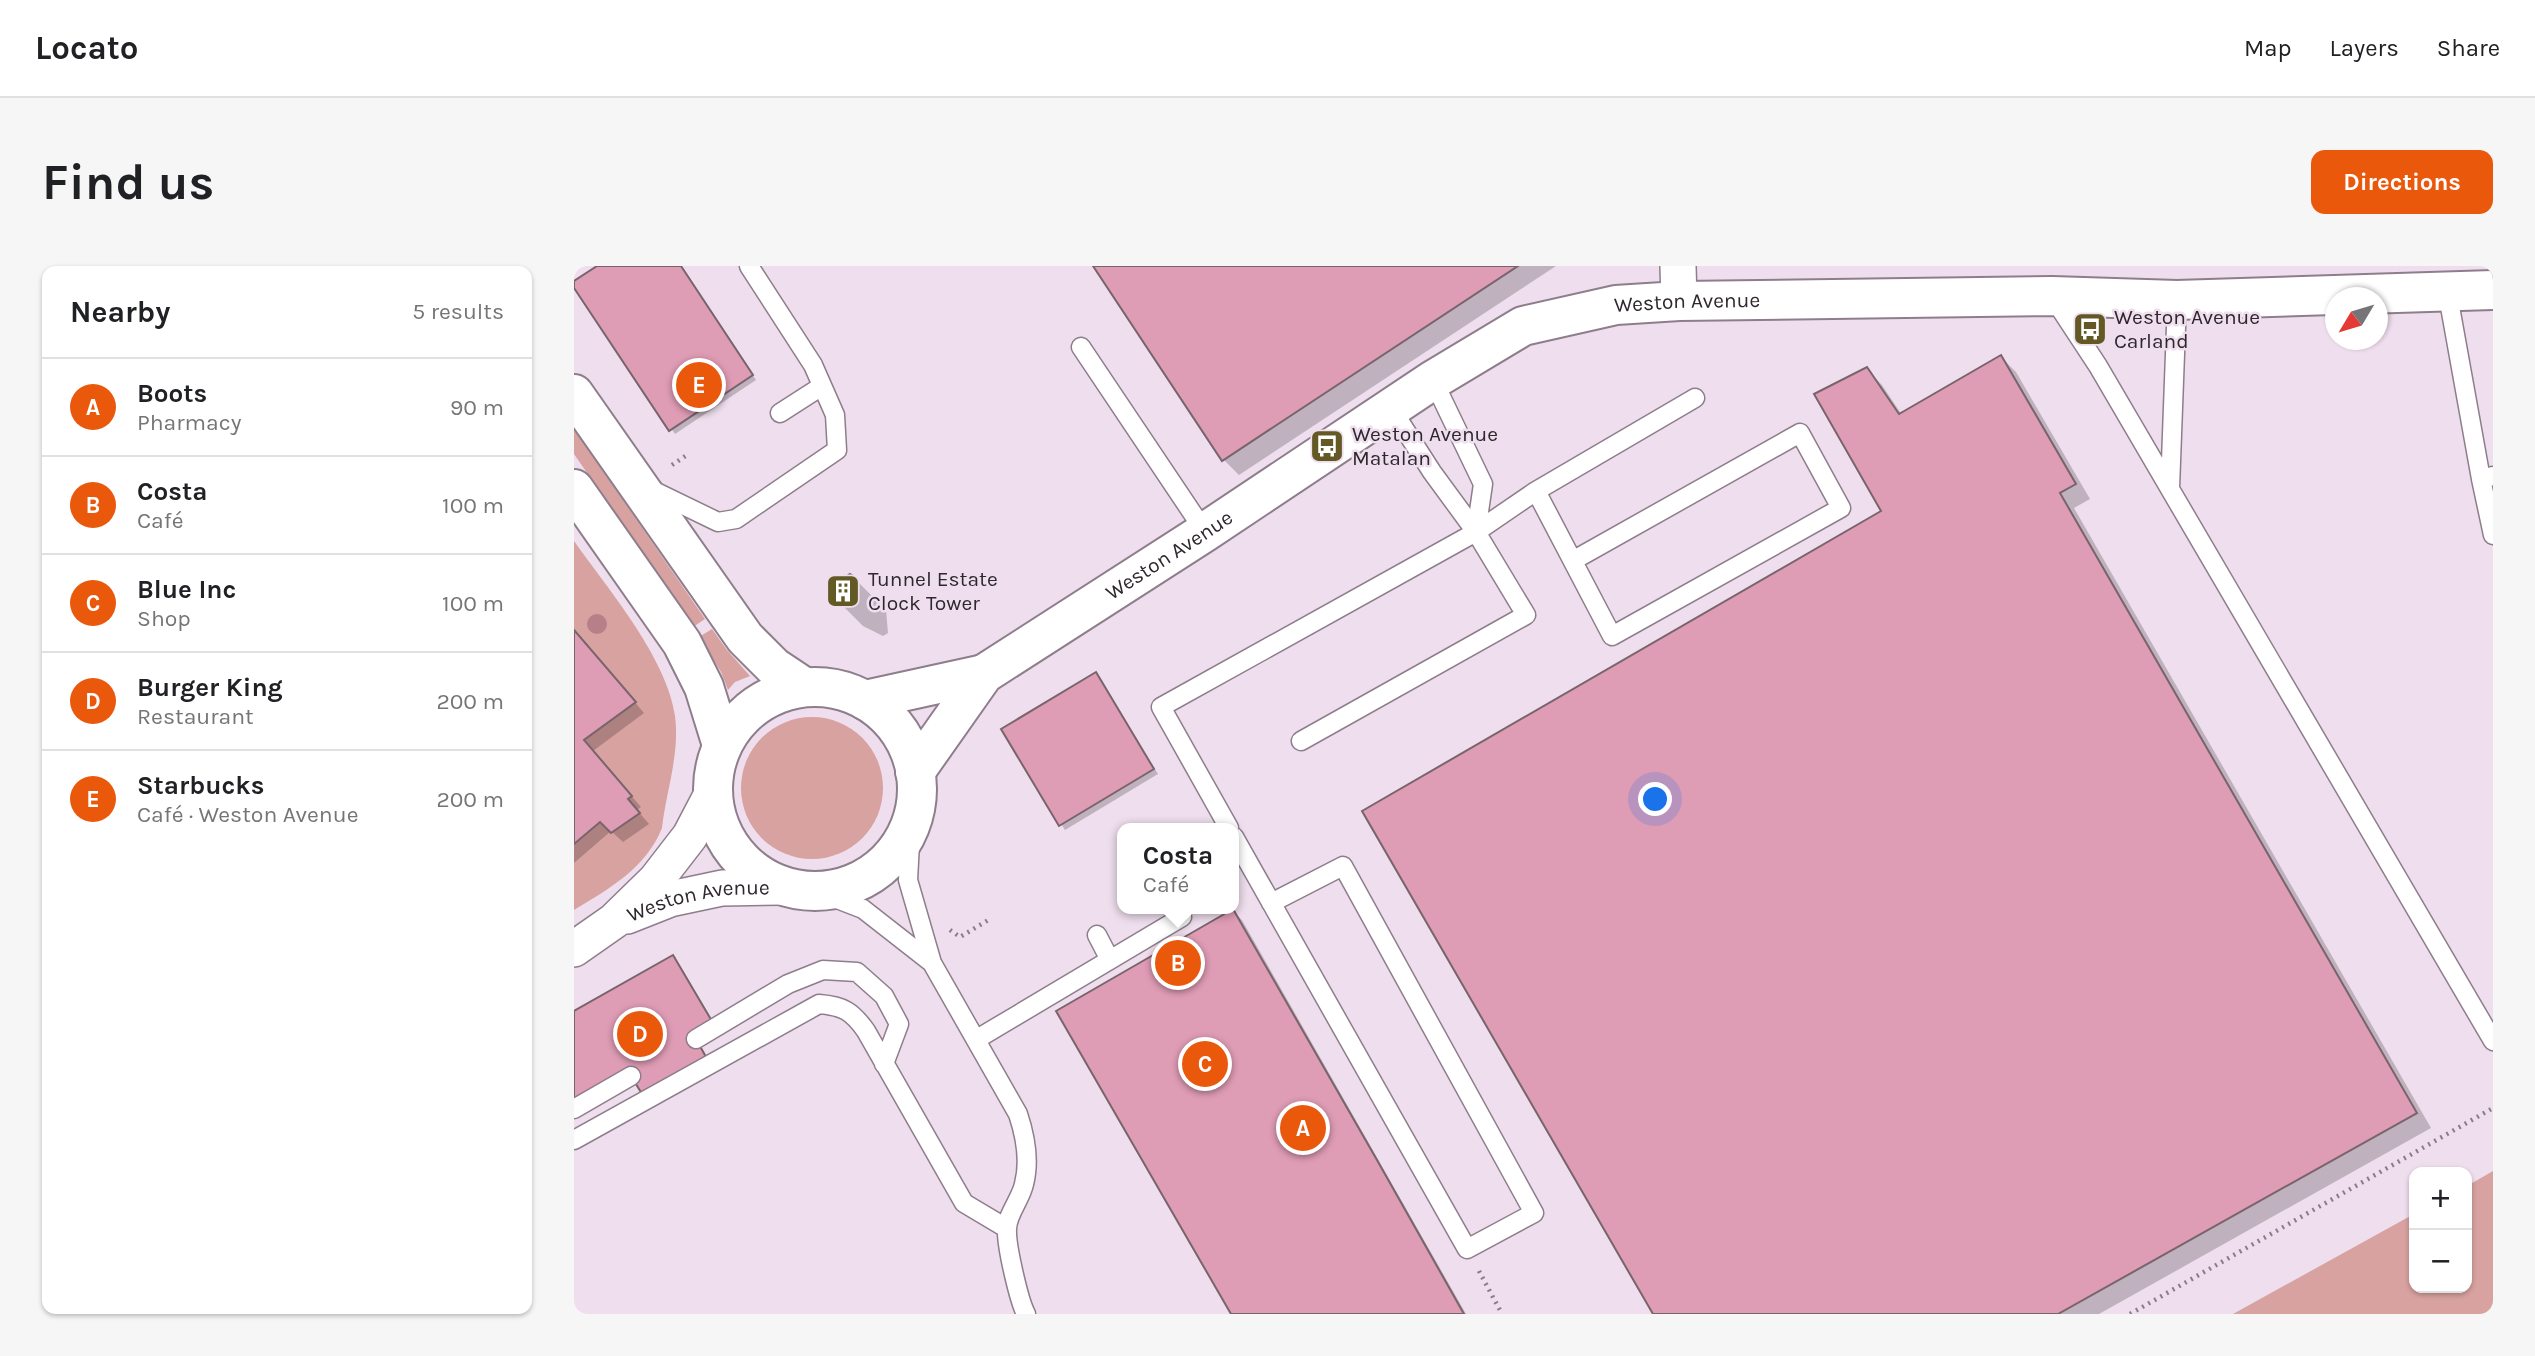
<!DOCTYPE html>
<html lang="en">
<head>
<meta charset="utf-8">
<style>
  :root { --surface:#fff; --page:#f6f6f6; --text:#202124; --muted:#757577; --line:#e0e0e0; --accent:#ea580c }
  body { margin:0; font-family:Karla,sans-serif; background:var(--page); color:var(--text) }
  .controls { position:absolute; right:21px; bottom:21px; display:grid; overflow:hidden; border-radius:14px; box-shadow:0 2px 5px #0004 }
  .controls button { width:63px; height:63px; display:grid; place-items:center; padding:0; border:0; border-bottom:2px solid var(--line); background:var(--surface); color:var(--text); font:35px sans-serif }
  .compass { position:absolute; left:1751px; top:21px; width:63px; height:63px; border-radius:50%; background:var(--surface); box-shadow:0 2px 5px #0004; rotate:232deg }
  .you { position:absolute; left:1082px; top:534px; width:24px; height:24px; margin:-18px; border:5px solid #fff; border-radius:50%; background:#1a73e8; box-shadow:0 0 0 10px #1a73e833 }
  .badge { display:grid; place-items:center; width:46px; height:46px; border-radius:50%; background:var(--accent); color:#fff; font-size:23px; font-weight:700 }
  .pin { position:absolute; translate:-50% -50%; border:4px solid #fff; box-shadow:0 2px 7px #0006 }
  .popup { position:absolute; left:543px; top:557px; width:122px; height:91px; box-sizing:border-box; display:grid; place-content:center; border-radius:14px; background:var(--surface); filter:drop-shadow(0 2px 5px #0005); font-size:23px; white-space:nowrap; color:var(--muted) }
  .popup b { font-size:26px; color:var(--text) }
  .popup::after { content:''; position:absolute; left:50%; top:100%; margin-left:-14px; border:14px solid transparent; border-top-color:var(--surface) }
  .list { margin:0; padding:0; list-style:none }
  h2 { display:flex; justify-content:space-between; align-items:center; height:91px; margin:0; padding:0 28px; font-size:30px }
  h2 small { font-size:23px; font-weight:400; color:var(--muted) }
  .list li { display:grid; grid-template-columns:46px 1fr auto; gap:21px; align-items:center; box-sizing:border-box; height:98px; padding:0 28px; border-top:2px solid var(--line) }
  .list b { display:block; font-size:26px; white-space:nowrap }
  .list p { margin:0; font-size:23px; white-space:nowrap; color:var(--muted) }
  .list em { font-size:23px; font-style:normal; color:var(--muted) }
  .map { position:relative; flex:none; width:1919px; height:1048px; overflow:hidden; border-radius:14px }
  header { display:flex; align-items:center; gap:42px; box-sizing:border-box; height:98px; padding:0 35px; background:var(--surface); border-bottom:2px solid var(--line) }
  header strong { font-size:33px }
  nav { display:flex; gap:38px; margin-inline-start:auto; font-size:24px }
  .intro { display:flex; align-items:center; justify-content:space-between; box-sizing:border-box; height:168px; padding:0 42px }
  h1 { margin:0; font-size:49px }
  .button { padding:18px 32px; border-radius:14px; background:var(--accent); color:#fff; font-size:24px; font-weight:700 }
  main { display:flex; gap:42px; padding:0 42px }
  aside { flex:1; background:var(--surface); border-radius:14px; box-shadow:0 2px 5px #0004 }
  .map>svg:first-child { display:block }
  .green { fill:#d7a2a0 }
  .shadow { fill:#0003 }
  .building { fill:#df9cb5; stroke:#78646b; stroke-width:2 }
  .lines { fill:none; stroke-linecap:round; stroke-linejoin:round }
  .service-casing { stroke:#8e7e8c; stroke-width:21 }
  .minor-casing { stroke:#8e7e8c; stroke-width:38 }
  .tertiary-casing { stroke:#8e7e8c; stroke-width:42 }
  .path { stroke:#897e88; stroke-width:4.5; stroke-dasharray:2 5; stroke-linecap:butt }
  .service { stroke:#fff; stroke-width:18 }
  .minor { stroke:#fff; stroke-width:35 }
  .tertiary { stroke:#fff; stroke-width:38 }
  .tree { fill:#b78089 }
  .labels { text-anchor:middle; dominant-baseline:central; stroke-width:5; stroke-linejoin:round; paint-order:stroke }
  .street-label { font-size:21px; fill:#2e282e; stroke:#efdeed }
  .poi-label { font-size:21px; fill:#2e282e; stroke:#efdeed; text-anchor:start }
</style>
</head>
<body>
<header>
<strong>Locato</strong>
<nav><a>Map</a><a>Layers</a><a>Share</a></nav>
</header>
<div class="intro"><h1>Find us</h1><a class="button">Directions</a></div>
<main>
<aside>
<h2>Nearby<small>5 results</small></h2>
<ul class="list">
<li><span class="badge">A</span><div><b>Boots</b><p>Pharmacy</p></div><em>90 m</em></li>
<li><span class="badge">B</span><div><b>Costa</b><p>Café</p></div><em>100 m</em></li>
<li><span class="badge">C</span><div><b>Blue Inc</b><p>Shop</p></div><em>100 m</em></li>
<li><span class="badge">D</span><div><b>Burger King</b><p>Restaurant</p></div><em>200 m</em></li>
<li><span class="badge">E</span><div><b>Starbucks</b><p>Café · Weston Avenue</p></div><em>200 m</em></li>
</ul>
</aside>
<div class="map">
<svg width="1919" height="1048" viewBox="0 0 1919 1048">
  <rect width="100%" height="100%" fill="#efdeed"/>
  <path class="green" d="M0,163L131,353L119,361L0,188Z
    M0,275C34,323 93,392 101,450C106,488 92,526 88,562C72,602 35,623 0,644V578L26,556L38,567L66,547L54,533L58,530L10,474L61,436L0,364Z
    M138,363L153,384L176,410L161,416L154,424L147,406L125,371Z
    M167 522a71 71 0 1 1 142 0a71 71 0 1 1-142 0Z
    M1919,905V1048H1659L1840,948V1022H1893V920Z"/>
  <path class="shadow" d="M26,0H107L182,114L101,168L0,18Z
    M521,0H982L665,209L650,194Z
    M1427,91L1442,106L1516,233L1500,242L1857,862L1525,1048H1081L1310,246L1293,104L1308,119L1328,149Z
    M280,312L312,344L314,367L309,370L289,360L257,328Z
    M0,364L70,447L19,485L67,541L63,544L75,558L49,576L37,565L0,597Z
    M522,408L584,508L491,564L429,464Z
    M658,644L668,654L892,1048H658Z
    M99,691L145,767L125,778L136,796L0,830V747Z"/>
  <path class="building" d="M23,0H107L179,109L95,165L0,22V15Z
    M519,0H944L648,195Z
    M1427,89L1502,218L1486,227L1843,847L1484,1048H1079L788,545L1307,245L1240,128L1293,101L1325,148Z
    M276,308L281,311L284,335L277,340L255,329V322Z
    M0,364L62,436L10,474L58,530L54,533L66,547L37,567L26,556L0,578Z
    M522,406L580,503L485,560L427,463Z
    M659,643L803,894L890,1048H657L482,745Z
    M99,689L142,762L122,773L132,791L68,828L57,810L0,833V745Z"/>
  <g class="lines">
    <g class="service-casing">
      <path id="service" d="M1873,24L1907,213L1919,210
        M1478,30L1524,100L1919,775
        M507,81L631,266
        M859,114L909,218L902,266
        M206,147L248,120
        M1907,213L1919,269
        M1596,222L1603,34
        M76,223L144,256L162,253L263,184L261,149L239,99L175,0
        M962,225L1038,370L1267,242L1226,167L1000,294
        M727,475L952,349L902,266L858,206L817,142
        M337,558L334,614L358,697L444,848C451,869 456,895 450,918C447,933 433,948 433,963C432,979 445,1035 452,1048
        M655,562L587,441L902,266L962,225L1121,132
        M660,571L893,983L960,947L769,600L697,637
        M245,626L289,643L358,697
        M523,669L536,694
        M122,773L214,718L249,704L283,706L310,730L325,758L310,798
        M403,773L608,651L603,643
        M0,843L57,810
        M0,874L245,738C269,740 278,745 292,765L390,937L432,962"/>
    </g>
    <g class="minor-casing">
      <g id="minor">
        <path d="M1104,0L1105,35"/>
        <path id="s1" d="M53,650L96,633L148,622L210,621"/>
        <path d="M0,683L40,655L82,614L116,570L139,526"/>
      </g>
    </g>
    <g class="tertiary-casing">
      <g id="tertiary">
        <path d="M0,128L171,372L200,401L230,421"/>
        <path d="M0,223L108,377L130,421L148,479"/>
        <circle cx="241" cy="523" r="102"/>
        <path d="M291,434L410,408"/>
        <path id="s2" d="M341,506L410,408L631,266L859,114L949,60L1042,39L1105,35L1478,30L1603,34L1919,24"/>
      </g>
    </g>
    <path class="path" d="M98,199L113,189
      M376,664L386,671L416,653
      M905,1005L928,1048
      M1556,1048L1919,842"/>
    <use href="#service" class="service"/>
    <use href="#minor" class="minor"/>
    <use href="#tertiary" class="tertiary"/>
  </g>
  <circle class="tree" cx="23" cy="358" r="10"/>
  <defs>
    <g id="bus-square" transform="scale(1.75)"><rect x="-9" y="-9" width="18" height="18" rx="4" fill="#625925" stroke="#efdeed"/><path d="M-5-6H5V4H4V6H2V4H-2V6H-4V4H-5ZM-3.5-4V0h7V-4ZM-3.5 1.2v1.5H-2V1.2ZM2 1.2v1.5H3.5V1.2Z" fill="#fff"/></g>
    <g id="building-square" transform="scale(1.75)"><rect x="-9" y="-9" width="18" height="18" rx="4" fill="#625925" stroke="#efdeed"/><path d="M-4-6H4V6H1V3H-1V6H-4ZM-2.5-4.3h1.7v1.8h-1.7ZM.8-4.3h1.7v1.8H.8ZM-2.5-1h1.7V.8h-1.7ZM.8-1h1.7V.8H.8Z" fill="#fff"/></g>
  </defs>
  <g fill-rule="evenodd">
    <use href="#bus-square" x="1516" y="63"/>
    <use href="#bus-square" x="753" y="180"/>
    <use href="#building-square" x="269" y="325"/>
  </g>
  <g class="labels">
    <g class="street-label">
      <text stroke="none"><textPath href="#s2" startOffset="928">Weston Avenue</textPath></text>
      <text stroke="none"><textPath href="#s2" startOffset="340">Weston Avenue</textPath></text>
      <text stroke="none"><textPath href="#s1" startOffset="74">Weston Avenue</textPath></text>
    </g>
    <g class="poi-label">
      <text x="1540" y="51">Weston Avenue<tspan x="1540" dy="24">Carland</tspan></text>
      <text x="778" y="168">Weston Avenue<tspan x="778" dy="24">Matalan</tspan></text>
      <text x="294" y="313">Tunnel Estate<tspan x="294" dy="24">Clock Tower</tspan></text>
    </g>
  </g>
</svg>
<div class="controls">
<button>+</button>
<button>−</button>
</div>
<svg class="compass" viewBox="-18 -18 36 36"><path d="M0-13l5 13h-10z" fill="#e53935"/><path d="M0 13l5-13h-10z" fill="#757577"/></svg>
<div class="you"></div>
<div class="pin badge" style="left:729px;top:862px">A</div>
<div class="pin badge" style="left:604px;top:697px">B</div>
<div class="popup"><b>Costa</b>Café</div>
<div class="pin badge" style="left:631px;top:798px">C</div>
<div class="pin badge" style="left:66px;top:768px">D</div>
<div class="pin badge" style="left:125px;top:119px">E</div>
</div>
</main>
</body>
</html>
